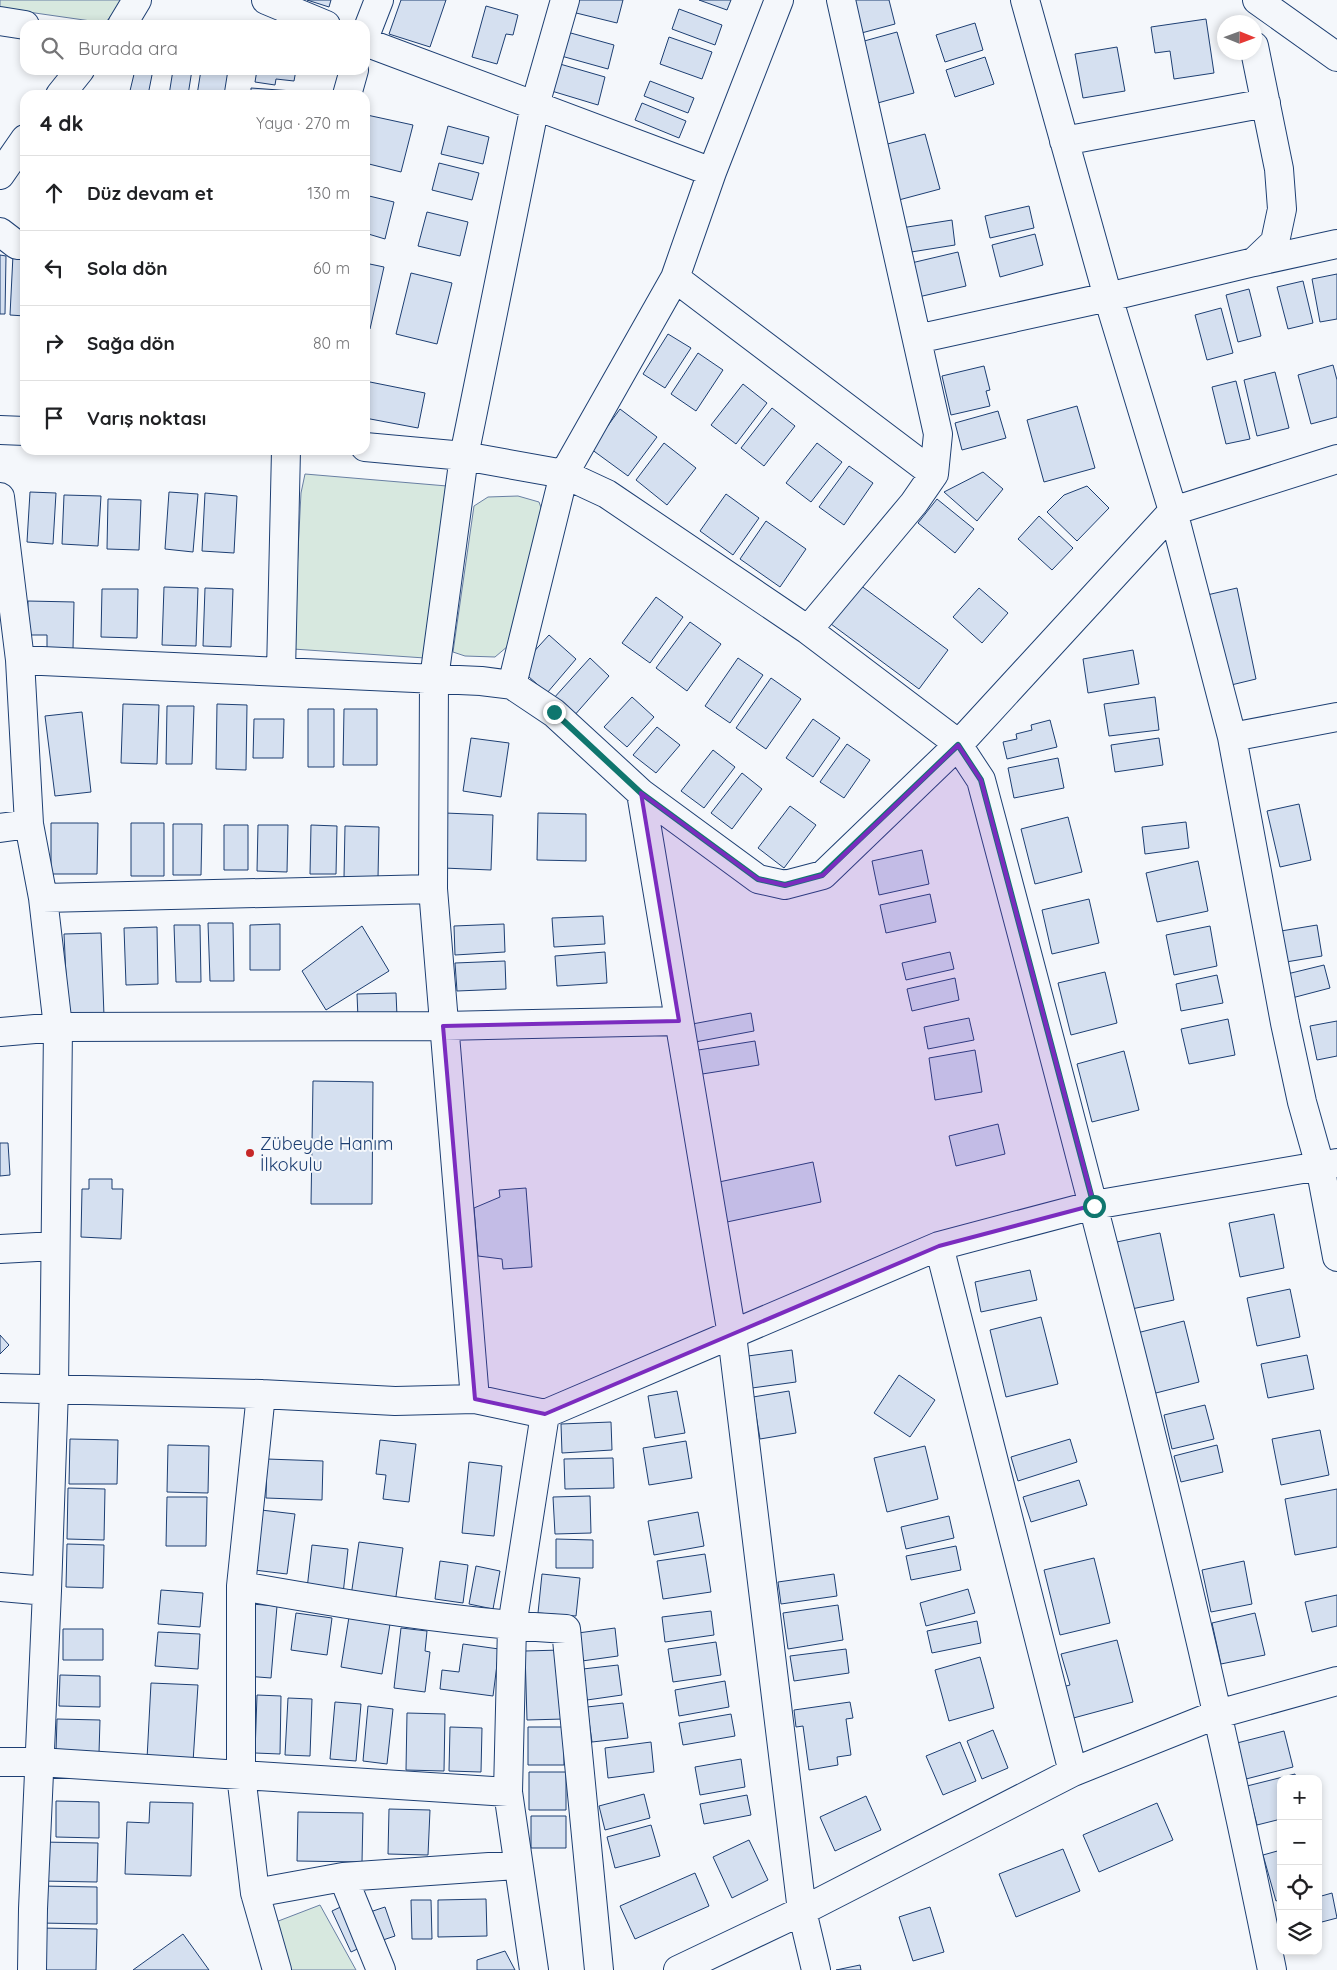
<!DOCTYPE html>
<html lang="tr">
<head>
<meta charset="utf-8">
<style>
  :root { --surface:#fff; --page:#f2f2f2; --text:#202124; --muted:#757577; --line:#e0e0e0 }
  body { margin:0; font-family:Quicksand,sans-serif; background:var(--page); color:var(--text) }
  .controls { position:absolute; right:15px; bottom:15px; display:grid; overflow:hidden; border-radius:10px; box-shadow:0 2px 8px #0003 }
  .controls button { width:45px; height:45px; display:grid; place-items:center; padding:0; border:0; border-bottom:1px solid var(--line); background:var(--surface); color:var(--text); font:25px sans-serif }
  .compass { position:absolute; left:1217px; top:15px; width:45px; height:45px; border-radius:50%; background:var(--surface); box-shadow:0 2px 8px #0003; rotate:91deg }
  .stop { position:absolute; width:15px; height:15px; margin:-11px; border:4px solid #0f766e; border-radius:50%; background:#fff }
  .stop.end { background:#0f766e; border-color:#fff; box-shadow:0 1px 5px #0008 }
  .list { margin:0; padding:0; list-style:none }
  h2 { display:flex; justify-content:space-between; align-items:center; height:65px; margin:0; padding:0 20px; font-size:21px }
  h2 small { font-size:16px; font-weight:400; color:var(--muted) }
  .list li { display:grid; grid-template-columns:32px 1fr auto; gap:15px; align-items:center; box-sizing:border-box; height:75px; padding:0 20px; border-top:1px solid var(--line) }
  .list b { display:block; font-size:19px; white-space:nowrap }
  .list em { font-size:16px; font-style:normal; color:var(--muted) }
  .icon { flex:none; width:28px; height:28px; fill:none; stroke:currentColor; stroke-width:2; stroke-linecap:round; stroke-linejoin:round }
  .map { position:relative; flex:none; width:1337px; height:1970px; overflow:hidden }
  .search { position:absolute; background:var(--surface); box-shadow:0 2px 8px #0003; left:20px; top:20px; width:350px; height:55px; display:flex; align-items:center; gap:12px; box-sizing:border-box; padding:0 18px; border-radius:15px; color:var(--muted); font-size:19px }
  .panel { position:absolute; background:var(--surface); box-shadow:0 2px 8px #0003; left:20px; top:90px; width:350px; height:365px; border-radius:15px }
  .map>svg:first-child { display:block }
  .green { fill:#d7e8df; stroke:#687fa3 }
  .building { fill:#d5e0f0; stroke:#1d3f73 }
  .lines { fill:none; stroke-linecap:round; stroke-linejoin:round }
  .minor-casing { stroke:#1d3f73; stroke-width:30 }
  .minor { stroke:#f4f7fb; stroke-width:28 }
  .route { stroke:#0f766e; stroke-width:6 }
  .marked { fill:#7b2cbf; fill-opacity:0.2; stroke:#7b2cbf; stroke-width:4; stroke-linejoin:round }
  .poi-dot { fill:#c62828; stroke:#f4f7fb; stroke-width:2 }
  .labels { text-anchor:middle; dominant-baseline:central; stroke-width:4; stroke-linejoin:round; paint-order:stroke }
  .poi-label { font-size:18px; fill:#1d3f73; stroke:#f4f7fb; text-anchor:start }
</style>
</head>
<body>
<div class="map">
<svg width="1337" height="1970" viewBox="0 0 1337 1970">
  <rect width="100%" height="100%" fill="#f4f7fb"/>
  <path class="green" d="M0,0H124L105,23L0,8Z
    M305,474L447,486L425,658L293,649L301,493Z
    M518,496L539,502L546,521L521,635L495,657L465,656L453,652L474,506L488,497Z
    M320,1905L356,1970H289L268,1925Z"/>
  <path class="building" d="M307,0H331L329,7Z
    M401,0H446L430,47L389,34Z
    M571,0H623L617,23L568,11Z
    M699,0H731L727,10Z
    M844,0H889L895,24L854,35Z
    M486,6L518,15L513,35L506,34L497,64L472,57Z
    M679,9L722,25L715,45L672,29Z
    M1206,19L1214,73L1174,79L1170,51L1155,53L1151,27Z
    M975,23L983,50L945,62L936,35Z
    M560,30L614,45L608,69L554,54Z
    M897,32L914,93L874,104L857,43Z
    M669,37L712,52L702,79L660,64Z
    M1117,47L1125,91L1083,98L1075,54Z
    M985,57L994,84L955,97L946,70Z
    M553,62L605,77L598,105L545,89Z
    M135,70H153L148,95H129Z
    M173,70H192L188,95H169Z
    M201,70H228L224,95H197Z
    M257,70H296L294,81L276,79L275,85L255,82Z
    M650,81L694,98L688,113L644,96Z
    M251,88L293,91L292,95H251Z
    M642,103L686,121L679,138L635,120Z
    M367,115L413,125L401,172L365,163V123Z
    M448,126L489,137L483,164L441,154Z
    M925,134L940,189L895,201L880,146Z
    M439,163L479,173L472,200L432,190Z
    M365,195L394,202L385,239L365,233Z
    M1029,206L1034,228L990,238L985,216Z
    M427,212L468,222L460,256L418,246Z
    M952,220L955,245L905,253L901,228Z
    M1035,234L1043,265L1000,277L992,245Z
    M958,252L966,286L914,298L907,264Z
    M0,255L6,256L5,314H0Z
    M13,255L25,256V316L10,315Z
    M365,263L384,267L370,329L365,328Z
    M411,273L452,283L437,344L396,334Z
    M1337,274V319L1320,322L1312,279Z
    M1303,281L1313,323L1288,329L1277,287Z
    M1249,289L1261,336L1238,342L1226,295Z
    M1221,308L1233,353L1207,360L1195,315Z
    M668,334L691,348L665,388L643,374Z
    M698,353L723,370L696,411L671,394Z
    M1333,365L1337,380V417L1311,424L1298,375Z
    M984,366L990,390L986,391L990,406L951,415L942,376Z
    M1275,372L1289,428L1257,436L1244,380Z
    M365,381L425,393L418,428L365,418Z
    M1236,381L1250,439L1226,444L1212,387Z
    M743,384L767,403L736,444L711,425Z
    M1077,406L1095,468L1044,482L1027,420Z
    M772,408L795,426L764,466L741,448Z
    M620,409L657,437L628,476L591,449Z
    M998,411L1006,438L962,450L955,423Z
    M664,443L696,468L667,505L636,480Z
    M817,443L842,462L811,502L786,483Z
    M849,466L873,483L844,525L819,507Z
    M983,472L1003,489L977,521L944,492Z
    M1087,486L1109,508L1077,541L1047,512L1064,495Z
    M30,492L56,493L53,544L27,542Z
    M169,492L198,494L193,552L165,549Z
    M205,493L237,496L234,553L202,551Z
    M726,494L759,518L733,555L700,531Z
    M64,495L101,496L98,546L62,544Z
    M108,499L141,500L139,550L107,549Z
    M937,499L974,529L955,553L918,523Z
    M1039,516L1073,548L1052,570L1018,539Z
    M766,521L806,549L780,587L740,559Z
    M860,585L948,650L919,689L831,624Z
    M164,587L198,588L196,646L162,645Z
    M205,588L233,589L231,647L203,646Z
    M979,588L1008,613L982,643L953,617Z
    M1237,588L1256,679L1227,686L1207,595Z
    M102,589H138L137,638L101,637Z
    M656,597L683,617L650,663L622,643Z
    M28,601L74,602L73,649L47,648V635H27Z
    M690,622L721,644L687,691L656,668Z
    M549,635L576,659L547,693L519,668Z
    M1133,650L1139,684L1088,693L1083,659Z
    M590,658L609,676L573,717L553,699Z
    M738,658L763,675L730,723L705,706Z
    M771,678L801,699L766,749L736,728Z
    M632,697L654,717L627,747L604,727Z
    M1155,697L1159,730L1109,736L1104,704Z
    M123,704L159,705L157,764L121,763Z
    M217,704L247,705L246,770L216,769Z
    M167,706H194L192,764H166Z
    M308,709H334V767H308Z
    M344,709H377V765H343Z
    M82,712L91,792L55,796L45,716Z
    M254,719H284L283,758H253Z
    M813,719L840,738L813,777L786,758Z
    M1050,720L1057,747L1007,759L1003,742L1017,739L1016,734L1032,730L1031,725Z
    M657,727L680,745L656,773L633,755Z
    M471,738L509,743L501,797L463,791Z
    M1159,738L1163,765L1115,772L1111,745Z
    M847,744L870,760L844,798L820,782Z
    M713,750L735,767L704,808L681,791Z
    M1058,758L1064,788L1014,798L1008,768Z
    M742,773L762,789L732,829L711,813Z
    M1299,804L1311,860L1280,867L1267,811Z
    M790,806L816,825L784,868L758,848Z
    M445,813L493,815L491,870L443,868Z
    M538,813L586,814V861L537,860Z
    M1068,817L1082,872L1035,884L1021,829Z
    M1186,822L1189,848L1145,854L1142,827Z
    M51,823H98L97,874H51Z
    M131,823H164V876H131Z
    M173,824H202L201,875H173Z
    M224,825H248V870H224Z
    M258,825H288L287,872L257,871Z
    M311,825L337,826L336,874H310Z
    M345,826L379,827L378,878L344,877Z
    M922,850L929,884L879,895L872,861Z
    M1198,861L1208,911L1157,922L1146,873Z
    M930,894L936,922L886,933L880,905Z
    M1089,899L1099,943L1052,954L1042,910Z
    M603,916L605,944L554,947L552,918Z
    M208,923H233L234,981H210Z
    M280,924V970H250V925Z
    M504,924L505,952L455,955L454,926Z
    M174,925H200L201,982H176Z
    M1317,925L1322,956L1280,963L1275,932Z
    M362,926L389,971L326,1010L302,971Z
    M1210,926L1217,966L1174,975L1166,935Z
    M157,927L158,984L126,985L124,928Z
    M101,933L104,1016L68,1018L64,934Z
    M605,952L607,983L557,986L555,956Z
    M950,952L954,969L906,980L902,963Z
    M505,961L506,989L457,991L455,963Z
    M1324,965L1330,988L1288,999L1283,975Z
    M1105,972L1117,1023L1071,1035L1058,983Z
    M1217,975L1223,1003L1181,1011L1176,984Z
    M955,978L959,1000L912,1011L907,989Z
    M396,993L397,1016L358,1018L357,994Z
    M751,1013L754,1031L690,1043L687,1025Z
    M969,1018L974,1040L928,1049L924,1027Z
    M1228,1019L1235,1055L1189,1064L1181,1029Z
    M1337,1021V1056L1317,1060L1310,1026Z
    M755,1041L759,1065L696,1075L692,1051Z
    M975,1050L982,1092L935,1100L929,1058Z
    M1124,1051L1139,1110L1092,1122L1077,1064Z
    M313,1081L373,1082L372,1204H311Z
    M998,1124L1005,1154L956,1166L949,1136Z
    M0,1143H8L10,1175L0,1176Z
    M813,1162L821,1202L727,1222L719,1182Z
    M89,1179H112V1189H123L121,1239L81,1237L82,1189H89Z
    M526,1188L532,1267L503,1269L502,1259L478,1256L474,1208L500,1197L499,1190Z
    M1274,1214L1284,1268L1240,1277L1229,1223Z
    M1160,1233L1174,1300L1127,1310L1112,1243Z
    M1030,1270L1037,1300L981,1312L975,1282Z
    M1290,1289L1300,1337L1257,1346L1247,1298Z
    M1041,1317L1058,1384L1006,1397L990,1330Z
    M1184,1321L1199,1382L1152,1394L1137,1333Z
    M0,1335L9,1345L0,1354Z
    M792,1350L796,1382L752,1388L748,1356Z
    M1307,1355L1314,1389L1268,1398L1261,1364Z
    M899,1375L935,1400L910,1437L874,1413Z
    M677,1391L685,1433L655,1438L648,1396Z
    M789,1391L796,1433L760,1439L753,1397Z
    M1205,1405L1214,1439L1172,1449L1164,1415Z
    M611,1422L612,1450L562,1453L561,1424Z
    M1320,1430L1329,1475L1281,1485L1272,1439Z
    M70,1439L118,1440L117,1484H69Z
    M1070,1439L1077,1462L1018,1481L1011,1457Z
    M380,1440L416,1444L409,1502L383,1499L386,1475L376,1474Z
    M686,1441L692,1478L649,1485L643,1448Z
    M168,1445L209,1446L208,1493L167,1492Z
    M1217,1445L1223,1472L1181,1482L1174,1456Z
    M925,1446L938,1499L887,1512L874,1458Z
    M613,1458L614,1488L565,1489L564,1459Z
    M267,1459L323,1461L322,1500L266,1498Z
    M469,1462L502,1466L494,1536L462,1533Z
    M1079,1480L1087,1505L1031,1522L1023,1497Z
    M68,1488L105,1489L104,1540L67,1539Z
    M1337,1489V1547L1295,1555L1285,1499Z
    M590,1496L591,1533L555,1534L553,1497Z
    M167,1497H207L206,1546H166Z
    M261,1510L295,1514L287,1574L254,1570Z
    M698,1512L704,1546L654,1555L648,1521Z
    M949,1516L954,1538L906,1549L901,1527Z
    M556,1539L593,1540V1568H556Z
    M359,1542L403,1548L395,1603L351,1596Z
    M67,1544L104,1545L103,1588L66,1587Z
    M312,1545L348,1549L343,1594L307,1589Z
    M956,1546L961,1570L911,1580L906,1556Z
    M705,1554L711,1592L663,1599L657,1561Z
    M1094,1558L1110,1623L1060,1635L1044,1570Z
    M440,1561L468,1565L463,1603L435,1599Z
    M1244,1561L1252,1604L1211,1612L1202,1570Z
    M476,1566L500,1571L493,1609L469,1604Z
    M542,1574L580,1578L576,1616L538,1613Z
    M834,1574L837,1596L781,1604L778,1582Z
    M968,1589L975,1613L926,1626L920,1603Z
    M161,1590L203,1593L200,1627L158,1624Z
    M1337,1595V1626L1312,1632L1305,1602Z
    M251,1604L277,1606L271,1678L245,1676Z
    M838,1605L843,1640L788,1649L783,1613Z
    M711,1611L714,1635L665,1642L662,1617Z
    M296,1613L332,1618L327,1655L291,1650Z
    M1255,1613L1265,1655L1221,1664L1212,1623Z
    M349,1617L390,1624L382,1674L341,1667Z
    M977,1621L981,1643L932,1653L927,1631Z
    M401,1628L427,1631L425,1651L430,1652L425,1692L394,1688Z
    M615,1628L618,1656L582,1661L578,1633Z
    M63,1629H103V1660H63Z
    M158,1632L200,1634L198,1669L155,1666Z
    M1117,1640L1133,1702L1066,1720L1058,1688L1070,1685L1061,1654Z
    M716,1642L721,1675L673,1682L668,1649Z
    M463,1644L499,1649L493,1696L440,1689L442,1670L459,1672Z
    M846,1649L849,1673L794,1681L790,1656Z
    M561,1650L564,1719L527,1720L525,1651Z
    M980,1657L994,1708L949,1721L935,1670Z
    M618,1665L622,1695L587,1700L583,1669Z
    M60,1675L100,1676V1707L59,1706Z
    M725,1681L729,1707L679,1716L675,1690Z
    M151,1683L198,1685L193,1762L147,1759Z
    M257,1695L281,1696L280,1754L255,1753Z
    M288,1698L312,1699L310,1756L285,1755Z
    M335,1702L361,1704L356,1761L330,1759Z
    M850,1702L853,1718L846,1719L851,1755L837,1757L838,1765L809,1770L803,1726L796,1727L794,1710Z
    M623,1703L628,1738L592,1742L587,1707Z
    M368,1706L393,1709L387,1764L363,1761Z
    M407,1713L445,1714L444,1771L406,1770Z
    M731,1714L735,1736L683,1745L679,1723Z
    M57,1719L100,1720L99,1753L56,1751Z
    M450,1727L482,1728L481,1772L449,1771Z
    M528,1727H564V1765H528Z
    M993,1730L1008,1768L982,1779L967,1741Z
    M1284,1731L1293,1767L1246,1779L1237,1743Z
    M651,1742L654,1772L608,1778L605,1748Z
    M960,1742L976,1781L943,1795L926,1756Z
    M741,1759L745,1787L700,1795L695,1767Z
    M529,1772H566V1810H529Z
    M1295,1774L1296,1779H1281V1819L1257,1825L1247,1786Z
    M644,1794L650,1818L605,1830L599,1806Z
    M747,1795L751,1815L704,1824L700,1804Z
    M866,1796L881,1830L835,1851L820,1817Z
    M56,1801L99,1802V1838L56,1837Z
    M150,1802L193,1803L191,1876L125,1874L127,1822L149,1823Z
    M1157,1803L1173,1840L1099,1872L1083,1835Z
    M389,1809L430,1810L428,1855L388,1854Z
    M298,1812L363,1813L362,1862L297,1861Z
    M531,1816H566V1848H531Z
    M651,1825L660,1856L615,1868L607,1837Z
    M749,1840L768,1880L732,1898L713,1857Z
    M41,1842L98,1843L97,1882L41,1881Z
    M1063,1849L1080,1891L1016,1917L999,1874Z
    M1281,1850V1899L1276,1901L1263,1855Z
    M695,1873L709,1906L635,1939L620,1906Z
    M41,1886L97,1887V1924L40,1923Z
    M1332,1893L1337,1918L1318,1923V1897Z
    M486,1899L487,1936L438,1937V1900Z
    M411,1900H431L432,1939H412Z
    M349,1903L368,1944L351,1952L332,1911Z
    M385,1907L395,1936L374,1943L364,1914Z
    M930,1907L944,1952L913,1961L899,1917Z
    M40,1928L97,1929L96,1970H39Z
    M183,1934L209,1970H133Z
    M505,1951L515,1970H477V1960Z
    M860,1965L861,1970H836Z"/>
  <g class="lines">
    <g class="minor-casing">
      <path id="minor" d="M266,0L326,25
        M1025,0L1108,297L1173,511L1232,737L1285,1023L1302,1102L1320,1166L1337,1257
        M1257,0L1337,57
        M0,21L25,25
        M122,25L137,0
        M365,36L379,0
        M365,42L712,172
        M60,95L80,70
        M347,95L354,70
        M1064,141L1266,103
        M0,175L25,139
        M0,232L17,245H25
        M1254,262L1337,244
        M675,278L934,474
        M917,339L1108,297L1254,262L1275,242L1282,209L1279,169L1254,46
        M0,430L25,431
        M365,447L464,456L564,474L607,494L808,630L956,742L981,780C1086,1175 1192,1570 1272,1970
        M0,497L20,660L29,824L43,898L58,1027L54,1389L47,1591L33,1909L32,1970
        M808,630L914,503L934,474L938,434L841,0
        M20,660L481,681L512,685L554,713L641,793L758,879L785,885L823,875L958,745L1173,511L1337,459
        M281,672L286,450
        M512,685L564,474L675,278L712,172L779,0
        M1232,737L1337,717
        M641,793L732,1335L802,1911L816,1970
        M0,828L29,824
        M43,898L433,889
        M0,1032L58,1027L443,1026L679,1021
        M939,1246L1073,1772
        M0,1249L55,1246
        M0,1388L261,1394L395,1401L475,1399L545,1414L939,1246L1094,1205L1337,1163
        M261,1394L241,1586V1775L255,1893L277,1970
        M475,1399L433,889L434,679L464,456L535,105L565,0
        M241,1586C349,1605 457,1623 566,1629L599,1970
        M0,1587L47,1591
        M0,1762H39L241,1775L508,1792
        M343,1877L381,1970
        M255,1893L343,1877L517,1865
        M534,1970L508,1792L512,1626L545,1414
        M678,1970L802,1911L1073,1772L1218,1714L1337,1681"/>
    </g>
    <use href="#minor" class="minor"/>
  </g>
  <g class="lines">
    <path class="route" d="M554,712L641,793L758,879L785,885L822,875L958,745L981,780L1094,1206"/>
  </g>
  <path class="marked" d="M958,745L981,780L1094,1205L939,1246L545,1414L475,1399L443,1026L679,1021L641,793L758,879L785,885L823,875Z"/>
  <circle class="poi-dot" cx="250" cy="1153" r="5"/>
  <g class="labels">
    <g class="poi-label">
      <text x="260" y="1143">Zübeyde Hanım<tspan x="260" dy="21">İlkokulu</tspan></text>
    </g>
  </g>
</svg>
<div class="controls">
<button>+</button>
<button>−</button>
<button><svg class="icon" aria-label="locate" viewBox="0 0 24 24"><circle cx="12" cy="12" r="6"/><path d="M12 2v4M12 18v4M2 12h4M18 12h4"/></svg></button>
<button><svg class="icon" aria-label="layers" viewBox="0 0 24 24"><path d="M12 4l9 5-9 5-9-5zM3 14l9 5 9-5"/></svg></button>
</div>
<svg class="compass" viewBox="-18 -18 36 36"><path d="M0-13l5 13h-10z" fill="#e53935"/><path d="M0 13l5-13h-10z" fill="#757577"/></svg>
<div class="stop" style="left:1094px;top:1206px"></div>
<div class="stop end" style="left:554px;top:712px"></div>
<div class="search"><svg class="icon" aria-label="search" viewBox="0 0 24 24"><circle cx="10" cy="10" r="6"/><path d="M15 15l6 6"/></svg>Burada ara</div>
<section class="panel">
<h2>4 dk<small>Yaya · 270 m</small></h2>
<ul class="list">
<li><svg class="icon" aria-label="ahead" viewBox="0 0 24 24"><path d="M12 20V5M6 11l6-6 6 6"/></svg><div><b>Düz devam et</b></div><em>130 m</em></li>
<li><svg class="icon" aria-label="left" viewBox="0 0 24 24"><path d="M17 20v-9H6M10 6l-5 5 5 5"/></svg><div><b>Sola dön</b></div><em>60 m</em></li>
<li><svg class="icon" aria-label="right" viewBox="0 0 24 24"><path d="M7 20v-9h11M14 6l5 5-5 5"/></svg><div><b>Sağa dön</b></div><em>80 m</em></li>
<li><svg class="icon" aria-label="arrive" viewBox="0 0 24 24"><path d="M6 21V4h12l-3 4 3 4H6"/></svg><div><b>Varış noktası</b></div></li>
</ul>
</section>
</div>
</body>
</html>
